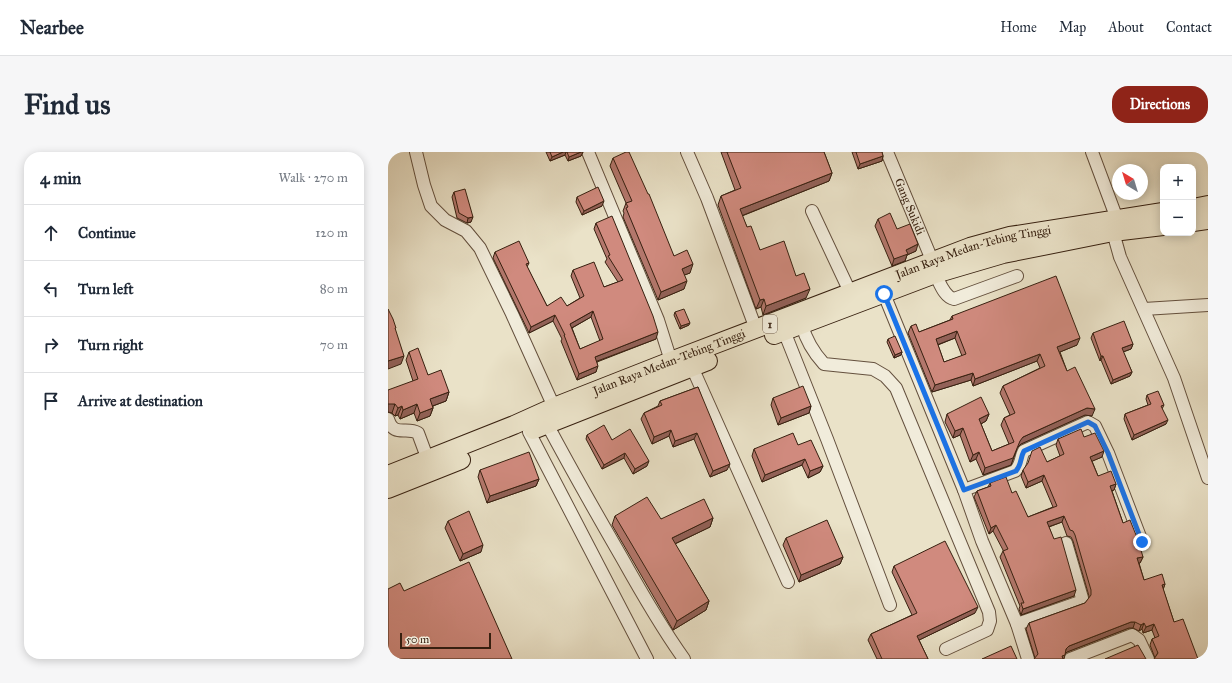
<!DOCTYPE html>
<html lang="en">
<head>
<meta charset="utf-8">
<style>
  :root { --surface:#fff; --page:#f6f6f7; --text:#1f2937; --muted:#747a83; --line:#e0e1e3; --accent:#8f2418 }
  body { margin:0; font-family:"IM FELL Great Primer",serif; background:var(--page); color:var(--text) }
  .controls { position:absolute; right:12px; top:12px; display:grid; overflow:hidden; border-radius:8px; box-shadow:0 2px 10px #0003 }
  .controls button { width:36px; height:36px; display:grid; place-items:center; padding:0; border:0; border-bottom:1px solid var(--line); background:var(--surface); color:var(--text); font:20px sans-serif }
  .compass { position:absolute; left:724px; top:12px; width:36px; height:36px; border-radius:50%; background:var(--surface); box-shadow:0 2px 10px #0003; rotate:322deg }
  .scale { position:absolute; left:12px; bottom:10px; width:91px; box-sizing:border-box; padding-left:4px; border:2px solid #372010; border-top:0; font-size:11px; line-height:14px; white-space:nowrap; color:#372010; -webkit-text-stroke:3px #f1ecdb; paint-order:stroke }
  .stop { position:absolute; width:12px; height:12px; margin:-9px; border:3px solid #1a73e8; border-radius:50%; background:#fff }
  .stop.end { background:#1a73e8; border-color:#fff; box-shadow:0 1px 4px #0008 }
  .list { margin:0; padding:0; list-style:none }
  h2 { display:flex; justify-content:space-between; align-items:center; height:52px; margin:0; padding:0 16px; font-size:17px }
  h2 small { font-size:13px; font-weight:400; color:var(--muted) }
  .list li { display:grid; grid-template-columns:26px 1fr auto; gap:12px; align-items:center; box-sizing:border-box; height:56px; padding:0 16px; border-top:1px solid var(--line) }
  .list b { display:block; font-size:15px; white-space:nowrap }
  .list em { font-size:13px; font-style:normal; color:var(--muted) }
  .icon { flex:none; width:22px; height:22px; fill:none; stroke:currentColor; stroke-width:2; stroke-linecap:round; stroke-linejoin:round }
  .map { position:relative; flex:none; width:820px; height:507px; overflow:hidden; border-radius:16px }
  header { display:flex; align-items:center; gap:24px; box-sizing:border-box; height:56px; padding:0 20px; background:var(--surface); border-bottom:1px solid var(--line) }
  header strong { font-size:19px }
  nav { display:flex; gap:22px; margin-inline-start:auto; font-size:14px }
  .intro { display:flex; align-items:center; justify-content:space-between; box-sizing:border-box; height:96px; padding:0 24px }
  h1 { margin:0; font-size:28px }
  .button { padding:10px 18px; border-radius:16px; background:var(--accent); color:#fff; font-size:14px; font-weight:700 }
  main { display:flex; gap:24px; padding:0 24px }
  aside { flex:1; background:var(--surface); border-radius:16px; box-shadow:0 2px 10px #0003 }
  .map>svg:first-child { display:block }
  .lines { fill:none; stroke-linecap:round; stroke-linejoin:round }
  .minor-casing { stroke:#64503e; stroke-width:14 }
  .highway-casing { stroke:#372010; stroke-width:20 }
  .minor { stroke:#f1ecdb; stroke-width:12 }
  .highway { stroke:#eae2c8; stroke-width:18 }
  .wall { fill:#b3776c; stroke:#372010; fill-rule:evenodd }
  .shaded-wall { fill:#926158; stroke:#372010 }
  .building { fill:#d08a7e; stroke:#372010; fill-rule:evenodd }
  .route { stroke:#1a73e8; stroke-width:5 }
  .labels { text-anchor:middle; dominant-baseline:central; stroke-width:3.5; stroke-linejoin:round; paint-order:stroke }
  .shield { fill:#f1ecdb; stroke:#6f5d4d; stroke-width:1 }
  .shield-label { font-size:11px; font-weight:bold; fill:#372010 }
  .street-label { font-size:12px; fill:#372010; stroke:#f1ecdb }
</style>
</head>
<body>
<header>
<strong>Nearbee</strong>
<nav><a>Home</a><a>Map</a><a>About</a><a>Contact</a></nav>
</header>
<div class="intro"><h1>Find us</h1><a class="button">Directions</a></div>
<main>
<aside>
<h2>4 min<small>Walk · 270 m</small></h2>
<ul class="list">
<li><svg class="icon" aria-label="ahead" viewBox="0 0 24 24"><path d="M12 20V5M6 11l6-6 6 6"/></svg><div><b>Continue</b></div><em>120 m</em></li>
<li><svg class="icon" aria-label="left" viewBox="0 0 24 24"><path d="M17 20v-9H6M10 6l-5 5 5 5"/></svg><div><b>Turn left</b></div><em>80 m</em></li>
<li><svg class="icon" aria-label="right" viewBox="0 0 24 24"><path d="M7 20v-9h11M14 6l5 5-5 5"/></svg><div><b>Turn right</b></div><em>70 m</em></li>
<li><svg class="icon" aria-label="arrive" viewBox="0 0 24 24"><path d="M6 21V4h12l-3 4 3 4H6"/></svg><div><b>Arrive at destination</b></div></li>
</ul>
</aside>
<div class="map">
<svg width="820" height="507" viewBox="0 0 820 507">
  <rect width="100%" height="100%" fill="#eae2c8"/>
  <filter id="stains"><feTurbulence type="fractalNoise" baseFrequency=".005" numOctaves="4"/><feColorMatrix values="0 0 0 0 .2 0 0 0 0 .09 0 0 0 0 .02 0 0 0 .5 -.17"/></filter>
  <radialGradient id="worn" r=".72"><stop offset=".6" stop-color="#630" stop-opacity="0"/><stop offset="1" stop-color="#630" stop-opacity=".3"/></radialGradient>
  <g class="lines">
    <g class="minor-casing">
      <g id="minor">
        <path d="M28,0L36,33L43,54L57,68L78,79L92,96L124,162L166,255"/>
        <path d="M200,0L270,168L283,209"/>
        <path d="M299,0L319,46L368,177"/>
        <path id="s1" d="M499,0L544,108"/>
        <path d="M704,0L729,67"/>
        <path d="M424,59L462,140"/>
        <path d="M725,80L732,105L786,226L820,326"/>
        <path d="M547,122C552,131 556,145 566,147L629,124"/>
        <path d="M496,142L576,338L594,389L629,472L640,507"/>
        <path d="M756,157L820,153"/>
        <path d="M414,173C418,188 425,200 436,212L485,217L497,224L508,236L601,460L602,469L599,478L558,497"/>
        <path d="M396,179L439,287L502,453"/>
        <path d="M304,215L400,430"/>
        <path d="M0,267C6,286 18,274 30,281L40,308"/>
        <path d="M159,272C183,317 208,361 234,406C253,440 273,475 296,507"/>
        <path d="M141,280L259,507"/>
        <path d="M576,338L627,319C634,312 632,306 636,299L700,270L707,274L720,301L754,390"/>
        <path d="M629,472L692,450L694,446L678,391"/>
        <path d="M682,507L744,483L751,488L760,507"/>
      </g>
    </g>
    <g class="highway-casing">
      <g id="highway">
        <path d="M805,56L820,53"/>
        <path d="M805,70L820,68"/>
        <path d="M386,183L547,122L615,102L725,80L775,74"/>
        <path d="M145,278L320,209"/>
        <path id="s2" d="M0,323L126,273L166,255L283,209L582,95L622,84L775,60"/>
        <path d="M0,337L73,308"/>
      </g>
    </g>
    <use href="#minor" class="minor"/>
    <use href="#highway" class="highway"/>
  </g>
  <path class="wall" d="M158,0H195L193,4L180,9L177,3L162,9Z
    M333,0H436L444,21L441,29L354,64L359,75L372,98L408,124L418,146L375,163L373,155L368,157L330,53L333,44L347,38Z
    M464,0H494L495,4L494,9L470,17Z
    M225,6L286,104L302,121L296,123V137L270,148L235,65L236,61L235,59L238,51L222,14Z
    M66,40L83,70L79,71L69,66L64,45Z
    M189,45L214,54L194,63L188,50Z
    M490,67L509,77L528,99L519,103L517,109L504,114L487,74Z
    M208,71L268,187L209,210L208,220L189,228L173,189L174,187L165,169L141,181L105,106L107,100L141,111L139,115L159,154H179L192,146L183,124L185,118L216,135L230,130L217,110L219,107L206,77ZM203,165L212,189L192,197L184,176Z
    M287,160L301,173L292,177L286,163Z
    M564,164L689,193L672,200L679,219L704,264L697,263L633,292L629,296L623,313L595,323L588,307L582,310L572,283L565,286L557,270L559,262H601L598,269L593,272L604,299L621,292L613,273L616,266L622,263L612,241L615,234L652,216L649,209L585,234L583,228L544,240L520,181L523,174L531,180L562,168ZM567,186L574,204L556,210L550,193Z
    M705,181L745,192L743,197L735,200L744,220L742,224L723,232L713,208L712,209L703,186Z
    M500,187L514,200L513,203L506,206L499,190Z
    M21,200L40,223L61,240L58,249L45,254V256L42,264L29,269L26,261L12,267L10,263L7,264L4,261L0,260L25,229L18,208Z
    M310,235L339,318L322,325L306,287L285,295L281,284L264,292L253,267L256,261L270,254L272,249Z
    M759,243L776,253L774,257L778,272L744,288L736,267L737,262L760,253L758,247Z
    M385,246L423,254L421,261L390,273L383,253Z
    M199,283L224,288L259,314L245,322L236,306L214,317L198,287Z
    M696,285L714,305L704,309L710,324L728,332L726,338L724,339L735,371L755,405L752,411H751L756,428L777,432L775,437L786,470L767,506L762,493L764,487L767,486L764,478L755,481L754,477L751,479L745,476H741L679,500L677,502L647,506L638,477L641,471L697,451L701,446V444L685,389L683,385L679,384L674,370L661,375L686,444L633,463L631,457L632,454L612,405L615,399V398L605,379L601,382L586,345L589,339L600,335L602,331L624,341L640,365L665,355L654,329L638,336L633,324L635,318L659,310L672,304L668,293L670,287Z
    M410,293L435,314L432,320L420,326L414,313L374,330L364,304L366,297Z
    M92,318L151,327L148,334L99,351L90,325Z
    M227,364L273,367L325,366L322,375L287,392L321,449L318,458L285,478L224,373Z
    M60,369L93,400L72,409L57,376Z
    M398,386L455,405L452,412L411,430L395,393Z
    M506,414L587,461L531,488L540,507H489L480,488L483,482L524,463L504,420Z"/>
  <path class="shaded-wall" d="M175,0H178L177,3L162,9L164,5Z
    M193,0H195L193,4L180,9L181,5Z
    M495,4L494,9L470,17L472,12Z
    M444,21L441,29L348,66L352,57Z
    M216,49L214,54L194,63L196,59Z
    M85,65L83,70L79,71L80,66Z
    M530,92L528,99L519,103L517,109L504,114L506,107L518,98Z
    M305,112L302,121L291,125L294,117Z
    M299,129L296,137L270,148L273,140Z
    M422,137L418,146L375,163L378,154Z
    M376,147L373,155L368,157L372,148Z
    M205,159L203,165L180,178L182,172Z
    M167,163L165,169L141,181L143,175Z
    M302,171L301,173L292,177L293,174Z
    M569,179L567,186L546,194L548,187Z
    M270,180L268,187L204,211L207,205Z
    M692,186L689,193L667,202L669,195Z
    M745,192L743,197L732,201L734,196Z
    M514,200L513,203L506,206L507,203Z
    M652,202L649,209L585,234L587,227Z
    M16,204L13,212L0,217V209Z
    M713,204H715L713,208L712,209Z
    M210,214L208,220L189,228L191,222Z
    M744,220L742,224L723,232L725,228Z
    M585,221L583,228L544,240L547,233Z
    M61,240L58,249L39,256L42,247Z
    M1,251L7,252L4,261L0,260V252Z
    M29,252L26,261L12,267L15,258Z
    M14,254L10,263L7,264L10,256Z
    M423,254L421,261L390,273L393,266Z
    M45,256L42,264L29,269L32,261Z
    M699,256L707,257L704,264L697,263L633,292L629,296L623,313L595,323L597,316L635,285Z
    M601,262L598,269L589,274L591,267Z
    M780,268L778,272L744,288L746,283Z
    M575,276L572,283L565,286L567,279Z
    M283,278L281,284L264,292L266,285Z
    M309,281L306,287L285,295L287,289Z
    M716,299L714,305L700,311L702,305Z
    M591,300L588,307L582,310L585,303Z
    M237,301L236,306L214,317L216,313Z
    M417,307L414,313L374,330L377,323Z
    M261,309L259,314L245,322L247,317Z
    M342,312L339,318L322,325L325,319Z
    M435,314L432,320L420,326L422,319Z
    M656,323L654,329L638,336L640,330Z
    M151,327L148,334L99,351L102,344Z
    M728,332L726,338L720,340L722,334Z
    M676,364L674,370L657,376L659,370Z
    M325,366L322,375L280,395L284,386Z
    M608,373L605,379L601,382L603,376Z
    M95,393L93,400L72,409L75,402Z
    M455,405L452,412L411,430L413,423Z
    M755,405L752,411L747,412L749,406Z
    M777,432L775,438L774,433Z
    M688,438L686,444L633,463L635,457Z
    M321,449L318,458L285,478L289,469Z
    M590,455L587,461L527,490L529,484Z
    M743,470H747L745,476H741L679,500L676,503L678,497L681,494Z
    M756,471L754,477L751,479L753,473Z
    M766,472L764,478L755,481L758,475Z
    M677,503L676,507H673L674,504Z"/>
  <path class="building" d="M162,0H175L164,5Z
    M179,0H193L181,5Z
    M238,0H241L260,42H261L286,104L299,98L305,112L294,117L299,129L273,140L238,56L240,55L238,51L244,49L225,6Z
    M339,0H436L444,21L352,57L359,75L363,74L372,98L396,89L408,124L416,121L422,137L378,154L376,147L372,148L333,44L353,36Z
    M468,0H494L495,4L472,12Z
    M210,35L216,49L196,59L189,45Z
    M77,37L85,65L80,66L71,61L66,40Z
    M502,61L509,77L522,72L530,92L518,98L520,102L506,107L490,67Z
    M224,64L265,164L270,180L207,205L210,214L191,222L176,183H177L167,163L143,175L107,100L131,89L141,111L138,112L159,154L173,145L179,154L196,144L185,118L206,110L216,135L235,128L220,104L222,103L208,71ZM205,159L215,187L192,197L182,172Z
    M668,124L692,186L669,195L679,219L687,215L707,257L699,256L635,285L632,289L625,306L597,316L591,300L585,303L575,276L567,279L559,262L593,245L601,262L591,267L604,299L626,290L616,266L627,261L615,234L657,214L652,202L587,227L585,221L547,233L523,174L528,172L531,180L565,167L564,164ZM569,179L578,202L556,210L548,187Z
    M0,157L5,167L8,176H7L16,204L0,209Z
    M296,157L302,171L293,174L287,160Z
    M736,169L745,192L734,196L744,220L725,228L715,204H713L705,181Z
    M507,184L514,200L507,203L500,187Z
    M30,196L40,223L53,218L61,240L42,247L45,256L32,261L29,252L15,258L14,254L10,256L7,252H0V238L30,227L21,200Z
    M415,234L423,254L393,266L385,246Z
    M310,235L342,312L325,319L309,281L287,289L283,278L266,285L256,261L274,253L272,249Z
    M770,239L776,253L773,254L780,268L746,283L737,262L763,252L759,243Z
    M216,273L224,288L242,277L261,309L247,317L237,301L216,313L199,283Z
    M693,277L696,285L707,281L716,299L702,305L710,324L723,319L728,332L722,334L735,371L742,368L750,388L755,405L749,406L756,428L774,422L777,432L774,433L786,470L795,467L810,507H766L770,501L764,487L771,484L766,472L758,475L756,471L753,473L747,470H743L681,494L678,497L677,503L674,504L675,507H646L650,502L641,471L697,451L703,443V438L687,383L685,379L682,378L676,364L659,370L666,387L673,385L688,438L635,457L633,451H636L615,399L620,397L608,373L603,376L589,339L603,334L602,331L618,325L624,341L628,339L640,365L669,354L656,323L640,330L635,318L640,311L644,299L652,295L659,310L676,302L670,287Z
    M405,281L410,293L423,288L435,314L422,319L417,307L377,323L366,297Z
    M141,300L151,327L102,344L92,318Z
    M259,345L273,367L316,347L325,366L284,386L321,449L289,469L227,364Z
    M81,359L95,393L75,402L60,369Z
    M439,368L455,405L413,423L398,386Z
    M557,389L590,455L529,484L540,507H494L483,482L529,461L506,414Z
    M81,410L124,507H0V437L12,431L16,439Z
    M750,493L758,507H717Z
    M623,494L629,507H594Z"/>
  <g class="lines">
    <path class="route" d="M496,142L576,338L628,319C634,312 632,306 636,299L700,270L707,274L720,301L754,390"/>
  </g>
  <g class="labels">
    <rect class="shield" x="375" y="163" width="14" height="18" rx="3"/>
    <g class="shield-label">
      <text x="382" y="172">1</text>
    </g>
    <g class="street-label">
      <text stroke="none"><textPath href="#s1" startOffset="59">Gang Sukidi</textPath></text>
      <text stroke="none"><textPath href="#s2" startOffset="627">Jalan Raya Medan-Tebing Tinggi</textPath></text>
      <text stroke="none"><textPath href="#s2" startOffset="303">Jalan Raya Medan-Tebing Tinggi</textPath></text>
    </g>
  </g>
  <rect width="100%" height="100%" filter="url(#stains)"/>
  <rect width="100%" height="100%" fill="url(#worn)"/>
</svg>
<div class="controls">
<button>+</button>
<button>−</button>
</div>
<svg class="compass" viewBox="-18 -18 36 36"><path d="M0-13l5 13h-10z" fill="#e53935"/><path d="M0 13l5-13h-10z" fill="#747a83"/></svg>
<div class="scale">50 m</div>
<div class="stop" style="left:496px;top:142px"></div>
<div class="stop end" style="left:754px;top:390px"></div>
</div>
</main>
</body>
</html>
